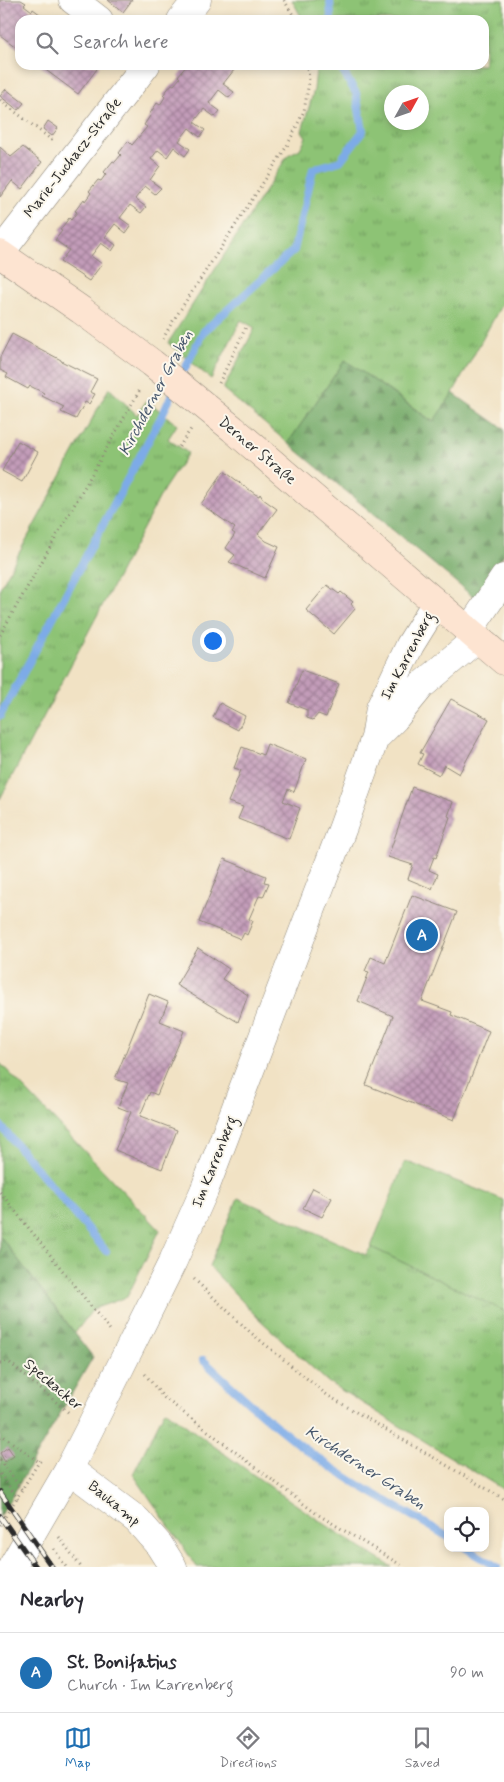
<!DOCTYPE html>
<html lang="en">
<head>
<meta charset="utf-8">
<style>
  :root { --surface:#fff; --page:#f7f7f7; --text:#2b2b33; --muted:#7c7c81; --line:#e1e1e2; --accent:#1f6fb2 }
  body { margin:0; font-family:Mynerve,sans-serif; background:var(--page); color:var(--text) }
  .controls { position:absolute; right:15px; bottom:15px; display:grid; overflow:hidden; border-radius:10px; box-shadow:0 2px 8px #0003 }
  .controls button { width:45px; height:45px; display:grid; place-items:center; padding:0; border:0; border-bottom:1px solid var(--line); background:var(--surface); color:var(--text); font:25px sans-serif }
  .compass { position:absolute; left:384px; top:85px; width:45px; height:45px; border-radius:50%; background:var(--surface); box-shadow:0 2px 8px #0003; rotate:50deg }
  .you { position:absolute; left:212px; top:640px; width:18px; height:18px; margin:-12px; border:4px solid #fff; border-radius:50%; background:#1a73e8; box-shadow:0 0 0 8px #1a73e833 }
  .badge { display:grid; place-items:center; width:32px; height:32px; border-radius:50%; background:var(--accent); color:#fff; font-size:16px; font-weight:700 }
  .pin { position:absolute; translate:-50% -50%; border:2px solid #fff; box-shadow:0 1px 5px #0006 }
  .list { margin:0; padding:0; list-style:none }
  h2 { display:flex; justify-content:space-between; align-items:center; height:65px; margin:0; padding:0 20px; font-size:21px }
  h2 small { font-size:16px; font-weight:400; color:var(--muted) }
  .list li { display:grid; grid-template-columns:32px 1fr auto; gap:15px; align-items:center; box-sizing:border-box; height:80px; padding:0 20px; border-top:1px solid var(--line) }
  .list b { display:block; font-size:19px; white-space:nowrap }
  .list p { margin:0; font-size:16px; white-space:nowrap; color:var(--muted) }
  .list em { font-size:16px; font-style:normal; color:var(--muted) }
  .icon { flex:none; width:28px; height:28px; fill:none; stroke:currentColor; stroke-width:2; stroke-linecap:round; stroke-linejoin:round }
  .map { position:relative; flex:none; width:504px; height:1567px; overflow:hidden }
  .search { position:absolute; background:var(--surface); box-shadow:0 2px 8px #0003; left:15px; right:15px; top:15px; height:55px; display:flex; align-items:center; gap:12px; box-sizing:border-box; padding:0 18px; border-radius:15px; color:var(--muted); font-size:19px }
  .sheet { height:145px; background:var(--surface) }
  nav { display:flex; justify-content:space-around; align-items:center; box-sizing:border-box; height:70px; border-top:1px solid var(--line); background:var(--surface); font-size:14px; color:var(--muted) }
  nav a { display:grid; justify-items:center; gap:2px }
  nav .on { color:var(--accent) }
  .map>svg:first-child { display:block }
  .grass { fill:url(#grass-tufts); stroke:#5c7750; fill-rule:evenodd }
  .forest { fill:url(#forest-firs); stroke:#4e6a48 }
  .park { fill:#8dc375; stroke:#5c7750 }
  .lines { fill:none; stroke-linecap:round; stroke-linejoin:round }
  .stream { stroke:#7dabe7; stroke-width:8 }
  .building { fill:url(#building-cross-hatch) }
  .minor-casing { stroke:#8e8678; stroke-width:29 }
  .tertiary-casing { stroke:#8e8678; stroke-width:29 }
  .secondary-casing { stroke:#8e8678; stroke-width:29 }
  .path { stroke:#8e8678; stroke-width:3; stroke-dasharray:1 4; stroke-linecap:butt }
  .minor { stroke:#fff; stroke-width:28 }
  .tertiary { stroke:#fff; stroke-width:28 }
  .secondary { stroke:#fde4d1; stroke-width:28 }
  .rail-casing { stroke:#2b2b2b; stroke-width:5.5 }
  .rail { stroke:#fbf7ec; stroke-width:4; stroke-dasharray:11; stroke-linecap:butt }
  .labels { text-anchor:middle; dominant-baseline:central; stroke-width:4; stroke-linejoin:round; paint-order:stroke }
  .street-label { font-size:15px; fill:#2b2b2b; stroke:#fbf7ec }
  .water-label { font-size:16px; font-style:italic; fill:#48586d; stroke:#fbf7ec }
</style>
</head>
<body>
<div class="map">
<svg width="504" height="1567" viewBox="0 0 504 1567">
  <defs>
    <pattern id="grass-tufts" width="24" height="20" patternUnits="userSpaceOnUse" patternTransform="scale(1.25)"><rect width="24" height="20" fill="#8dc375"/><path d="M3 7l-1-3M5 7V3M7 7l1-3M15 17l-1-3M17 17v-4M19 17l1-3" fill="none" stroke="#739f60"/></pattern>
    <pattern id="forest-firs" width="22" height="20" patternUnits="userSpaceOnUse" patternTransform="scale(1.25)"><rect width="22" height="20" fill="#72a966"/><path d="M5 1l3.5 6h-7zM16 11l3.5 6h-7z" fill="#5e8a54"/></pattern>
    <pattern id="building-cross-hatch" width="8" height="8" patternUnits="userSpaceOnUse" patternTransform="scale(1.25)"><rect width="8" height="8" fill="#c39cb9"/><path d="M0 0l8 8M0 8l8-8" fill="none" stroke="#9f7f97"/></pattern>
  </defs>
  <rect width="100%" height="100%" fill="#fbf7ec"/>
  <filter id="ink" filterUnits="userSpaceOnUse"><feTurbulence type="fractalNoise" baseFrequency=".02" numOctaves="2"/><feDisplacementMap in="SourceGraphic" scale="10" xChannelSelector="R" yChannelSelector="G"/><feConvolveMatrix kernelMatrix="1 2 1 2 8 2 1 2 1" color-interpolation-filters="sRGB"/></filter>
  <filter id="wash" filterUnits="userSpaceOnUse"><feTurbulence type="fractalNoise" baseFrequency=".0096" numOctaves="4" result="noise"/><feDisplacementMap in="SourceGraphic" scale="20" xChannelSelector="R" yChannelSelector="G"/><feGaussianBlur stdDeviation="1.12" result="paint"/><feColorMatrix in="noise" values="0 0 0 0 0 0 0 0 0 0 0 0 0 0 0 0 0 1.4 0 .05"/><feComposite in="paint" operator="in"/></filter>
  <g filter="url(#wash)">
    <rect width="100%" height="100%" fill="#f1e2c4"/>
    <path class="grass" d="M292,0H504V300L453,393L434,422L345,360L288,443L223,389L255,328L241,320L211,379L168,343L288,155L300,149L306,137L302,131L314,90L316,69L320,65H484V20H303ZM392,92H422V122H392Z
      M109,388L137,415L147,400L177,425L168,439L188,453L164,489L0,799V588Z
      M0,1063L160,1230L127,1297L93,1309L75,1333L0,1236Z
      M238,1198L366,1255L371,1247L504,1311V1490L328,1382L257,1317L209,1266Z
      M165,1410C239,1465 313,1519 392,1567H197L133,1474Z"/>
    <path class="forest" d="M345,360L433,422L453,393L504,429V554L477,600L288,443Z
      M0,1236L93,1357L0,1517Z"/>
    <path class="park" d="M405,1161L504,1200V1311L371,1247Z"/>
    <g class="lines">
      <path class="stream" d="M330,0L331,20
        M0,716L160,419L203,332L294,250L313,169L340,161L363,131L356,93L339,65
        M0,1125L106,1251
        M203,1360C236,1391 268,1421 304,1448C349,1482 400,1508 448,1537
        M466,1548L497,1567"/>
    </g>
    <g id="blocks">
      <path class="building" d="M0,0H21L26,3L24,5L32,11L33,9L45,18L43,20H20V50L0,35Z
        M108,0H132L123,12Z
        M39,65H100L78,94Z
        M187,65L189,66L190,65H227L234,70L223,84L234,92L229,98L219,90L209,103L220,111L215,117L204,109L194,122L205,130L200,137L189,128L179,141L190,149L185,156L174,147L167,157L158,150L151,159L160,166L150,180L161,188L155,194L145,186L135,199L146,207L141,213L130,205L120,218L131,226L126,233L115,224L105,237L116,245L112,251L101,243L91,256L102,264L89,281L60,262L69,250L55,240L62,231L60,230L69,218L71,220L77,212L75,211L84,199L85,201L91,193L89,191L98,180L101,181L106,174L104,172L113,161L115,162L121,155L119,153L128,141L132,145L147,127L144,125L150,116L149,115L157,103L160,105L165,97L163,95L172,84L174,85L180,78L178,76Z
        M6,89L24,103L18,110L0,96Z
        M48,121L58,128L52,136L43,129Z
        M0,147L11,157L23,147L42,162L22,189L12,181L0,197Z
        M12,334L61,360V361L97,379L90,392L95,394L89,404L85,402L76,419L61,412L64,407L42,396L44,393L30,386L28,389L6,377L8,374L0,370V357Z
        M18,441L38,452L22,482L2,471Z
        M224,471L255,494L259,496L260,494L263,499L277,509L258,534L266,541L279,547L265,578L229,562L235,555L226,548L235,534L232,532L235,528L201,504Z
        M327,585L339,594L341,592L353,602L351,604L355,609L334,634L306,610Z
        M302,670L339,684L326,717L318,714L313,720L307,718V710L289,703Z
        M451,699L489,719L459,774L444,765L439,775L418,764L423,754L420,753L421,751Z
        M220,703L245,716L238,730L213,717Z
        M267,744L306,759L294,792L288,789L283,801L300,808L289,839L238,819L243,807L228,802L241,770L234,768L242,747L263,755Z
        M412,787L453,802L448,816L450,817L436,858L434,857L429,870L438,874L432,889L408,879L413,865L388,857Z
        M224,859L266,876L264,882L269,883L263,897L259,896L249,919L253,921L247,935L244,933L241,939L199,922Z
        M412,895L457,912L422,1001L452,1012L451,1015L489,1031L454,1120L366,1085L393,1016L358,1001L369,972L365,971L371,957L385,963Z
        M198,948L229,969L222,979L248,995L238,1022L176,985Z
        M149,994L168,1002L160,1021L184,1031L157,1095L150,1092L140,1116L177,1130L162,1169L115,1150L131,1112L118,1107L128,1083L115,1079Z
        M313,1188L332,1198L322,1217L303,1208Z
        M8,1447L14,1456L5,1462L0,1453Z"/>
    </g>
  </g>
  <g filter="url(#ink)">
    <use href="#blocks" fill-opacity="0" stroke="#8e8678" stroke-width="1"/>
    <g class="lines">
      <g class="minor-casing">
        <path id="minor" d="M73,0L99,20
          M181,20L197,0
          M0,253L146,65
          M468,632L504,578
          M69,1469L137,1520L159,1545L173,1567"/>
      </g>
      <g class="tertiary-casing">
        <path id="tertiary" d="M375,738L395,718L422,685L476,639
          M12,1567L69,1469L89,1430L173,1261L204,1191L343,827L375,738L380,708L410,645L436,603"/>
      </g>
      <g class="secondary-casing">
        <path id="secondary" d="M0,254L81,310L152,363L233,429L504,661"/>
      </g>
      <path class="path" d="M284,0L296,20
        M0,100L53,141
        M163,339L171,324L287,146L304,111L309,82L308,65
        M219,383L247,325
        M179,447L191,429
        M0,635L141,388
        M0,1192L110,1330
        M194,1279L250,1332L327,1395L504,1499
        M0,1363H10L69,1413
        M145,1374L163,1397L317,1514L404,1567
        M0,1438L3,1436L39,1462
        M0,1459L7,1455
        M0,1460L22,1490
        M0,1474L18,1499
        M0,1525L39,1462L43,1459
        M59,1537L81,1567
        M54,1549L66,1567"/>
      <use href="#minor" class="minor"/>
      <use href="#tertiary" class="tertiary"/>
      <use href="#secondary" class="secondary"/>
      <g class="rail-casing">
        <path id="rail" d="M0,1492L52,1567
          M0,1516L36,1567"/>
      </g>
      <use href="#rail" class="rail"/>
    </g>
  </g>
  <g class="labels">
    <g class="street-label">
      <text transform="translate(73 158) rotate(-52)">Marie-Juchacz-Straße</text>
      <text transform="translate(257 451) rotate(40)">Derner Straße</text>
      <text transform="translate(408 656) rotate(-62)">Im Karrenberg</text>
      <text transform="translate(215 1162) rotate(-68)">Im Karrenberg</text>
      <text transform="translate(53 1385) rotate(40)">Speckacker</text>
      <text transform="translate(114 1504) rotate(39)">Baukamp</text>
    </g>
    <g class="water-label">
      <text transform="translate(156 393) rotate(-62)">Kirchderner Graben</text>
      <text transform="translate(365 1468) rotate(33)">Kirchderner Graben</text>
    </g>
  </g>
</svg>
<div class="controls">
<button><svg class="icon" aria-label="locate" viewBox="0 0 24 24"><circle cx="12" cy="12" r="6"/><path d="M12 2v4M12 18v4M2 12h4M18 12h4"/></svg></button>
</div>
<svg class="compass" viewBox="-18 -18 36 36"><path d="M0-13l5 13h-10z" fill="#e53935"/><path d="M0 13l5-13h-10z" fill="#7c7c81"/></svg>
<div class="you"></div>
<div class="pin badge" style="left:422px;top:935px">A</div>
<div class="search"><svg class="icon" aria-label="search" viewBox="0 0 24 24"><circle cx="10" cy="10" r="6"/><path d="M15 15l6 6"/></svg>Search here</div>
</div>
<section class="sheet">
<h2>Nearby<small></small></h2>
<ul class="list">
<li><span class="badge">A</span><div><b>St. Bonifatius</b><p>Church · Im Karrenberg</p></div><em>90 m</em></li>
</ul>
</section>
<nav>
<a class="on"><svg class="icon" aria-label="map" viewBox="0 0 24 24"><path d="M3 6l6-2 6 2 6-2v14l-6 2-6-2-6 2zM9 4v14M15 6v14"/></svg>Map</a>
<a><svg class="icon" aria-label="directions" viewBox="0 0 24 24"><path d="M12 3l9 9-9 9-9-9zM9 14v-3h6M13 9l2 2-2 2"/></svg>Directions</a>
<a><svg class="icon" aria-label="saved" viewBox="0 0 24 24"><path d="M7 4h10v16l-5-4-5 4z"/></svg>Saved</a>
</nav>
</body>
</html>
